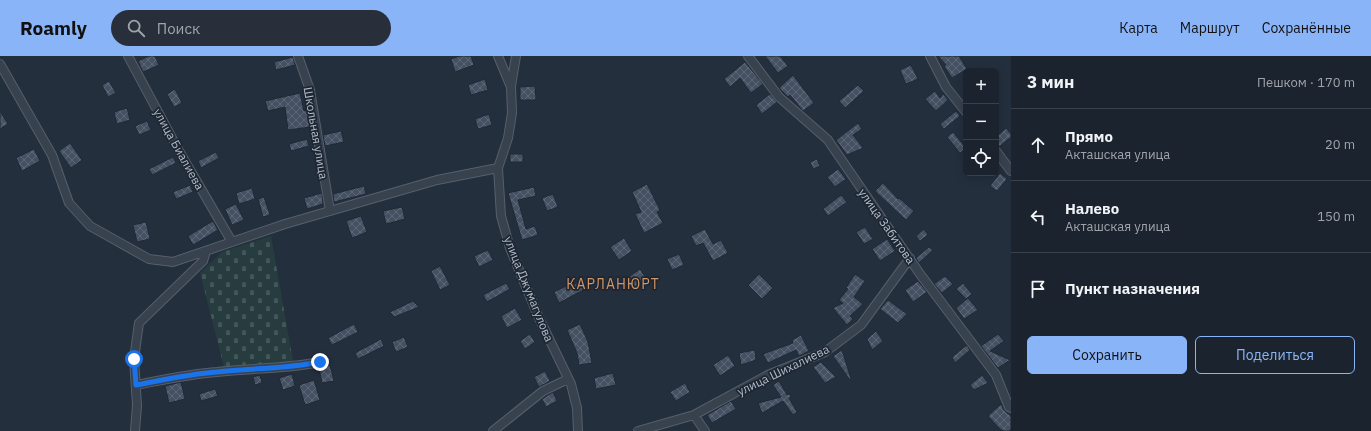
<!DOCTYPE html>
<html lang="ru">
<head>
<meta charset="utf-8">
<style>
  :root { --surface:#1b232e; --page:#282f3a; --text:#f1f3f6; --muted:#a0a4aa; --line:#39404a; --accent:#8ab4f8 }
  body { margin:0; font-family:"IBM Plex Sans",sans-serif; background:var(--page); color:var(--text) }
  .controls { position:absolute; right:12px; top:12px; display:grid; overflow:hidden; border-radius:6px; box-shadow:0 2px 10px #0003 }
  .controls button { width:36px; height:36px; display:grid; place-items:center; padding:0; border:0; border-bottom:1px solid var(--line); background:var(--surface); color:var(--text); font:20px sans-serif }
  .stop { position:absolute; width:12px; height:12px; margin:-9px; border:3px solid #1a73e8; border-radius:50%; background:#fff }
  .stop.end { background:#1a73e8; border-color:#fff; box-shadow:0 1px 4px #0008 }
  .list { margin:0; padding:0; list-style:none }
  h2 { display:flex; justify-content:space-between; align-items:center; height:52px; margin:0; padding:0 16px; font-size:17px }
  h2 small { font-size:13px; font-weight:400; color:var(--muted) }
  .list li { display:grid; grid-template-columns:26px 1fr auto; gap:12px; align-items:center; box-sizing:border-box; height:72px; padding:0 16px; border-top:1px solid var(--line) }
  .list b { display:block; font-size:15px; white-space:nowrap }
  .list p { margin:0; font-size:13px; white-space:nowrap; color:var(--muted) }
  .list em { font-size:13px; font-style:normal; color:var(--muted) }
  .actions { display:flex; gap:8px; padding:12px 16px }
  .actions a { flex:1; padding:9px 0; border:1px solid var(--accent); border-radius:6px; text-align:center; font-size:14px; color:var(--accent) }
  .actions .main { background:var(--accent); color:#111 }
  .icon { flex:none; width:22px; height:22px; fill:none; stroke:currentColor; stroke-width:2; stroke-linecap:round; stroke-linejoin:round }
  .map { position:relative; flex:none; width:1011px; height:375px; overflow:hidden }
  header { display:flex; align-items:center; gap:24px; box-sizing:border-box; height:56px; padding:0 20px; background:var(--accent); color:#111 }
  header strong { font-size:19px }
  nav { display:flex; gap:22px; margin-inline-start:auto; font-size:14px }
  .search { width:280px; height:36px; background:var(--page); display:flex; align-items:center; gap:10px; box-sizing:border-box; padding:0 14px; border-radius:22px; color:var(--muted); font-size:15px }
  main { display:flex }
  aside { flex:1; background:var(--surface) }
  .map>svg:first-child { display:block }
  .cemetery { fill:url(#cemetery-stones) }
  .building { fill:url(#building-cross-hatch); stroke:#1f2835 }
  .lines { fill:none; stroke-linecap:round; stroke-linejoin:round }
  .minor-casing { stroke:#565f6c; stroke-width:10 }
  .minor { stroke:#38414e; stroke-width:8 }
  .route { stroke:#1a73e8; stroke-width:5 }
  .labels { text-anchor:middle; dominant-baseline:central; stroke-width:3.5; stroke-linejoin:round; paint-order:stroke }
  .street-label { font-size:12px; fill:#b4bcc9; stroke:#1d2633 }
  .quarter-label { font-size:14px; letter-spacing:1px; fill:#d59563; stroke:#1d2633 }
</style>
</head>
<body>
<header>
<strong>Roamly</strong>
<div class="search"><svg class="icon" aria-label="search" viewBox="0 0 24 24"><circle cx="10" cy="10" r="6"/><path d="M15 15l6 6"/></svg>Поиск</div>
<nav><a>Карта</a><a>Маршрут</a><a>Сохранённые</a></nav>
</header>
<main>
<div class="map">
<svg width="1011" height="375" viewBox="0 0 1011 375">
  <defs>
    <pattern id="cemetery-stones" width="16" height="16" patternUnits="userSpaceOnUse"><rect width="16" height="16" fill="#263c3f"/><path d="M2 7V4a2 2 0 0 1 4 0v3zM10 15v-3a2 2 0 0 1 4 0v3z" fill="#435659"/></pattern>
    <pattern id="building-cross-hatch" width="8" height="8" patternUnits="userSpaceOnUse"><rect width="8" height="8" fill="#455162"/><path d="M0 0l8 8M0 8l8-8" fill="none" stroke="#5d6877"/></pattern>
  </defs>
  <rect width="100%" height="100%" fill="#242f3e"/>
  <path class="cemetery" d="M271,180L293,305L224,311L200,217L222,196Z"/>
  <path class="building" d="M149,0H155L159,9L143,16L138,5Z
    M460,0H471L474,9L455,16L451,3Z
    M765,0H780L788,10L778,17Z
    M938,0H959L967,13L952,22L944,10L946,9Z
    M293,1L295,9L276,14L274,6Z
    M745,6L763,28L751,37L740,22L730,31L724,23Z
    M911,9L918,23L906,28L900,14Z
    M793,19L814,47L803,55L790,39L788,41L779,32Z
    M485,23L488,34L471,39L468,29Z
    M109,25L116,37L108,41L102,29Z
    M858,29L864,35L845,52L839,45Z
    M535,30L536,44H520V31Z
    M175,33L182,47L174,51L167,38Z
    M935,35L940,42L943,38L948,44L936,55L925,43Z
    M300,37L304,55L308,54L310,71L288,74L285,51L268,55L265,45Z
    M770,38L777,46L762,58L756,49Z
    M127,52L130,64L117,68L114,56Z
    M0,55L8,68L0,73Z
    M956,55L960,60L944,73L940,68Z
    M489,58L492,69L478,73L475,63Z
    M147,65L151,74L139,79L135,70Z
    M858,67L862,73L853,79L863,92L847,99L836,84Z
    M1006,72L1011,78V81L999,91L996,90V81Z
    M341,75L344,86L325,90L323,79Z
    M953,76L966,92L960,97L947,81Z
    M307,83L309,90L291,95L289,88Z
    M70,87L82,104L71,112L59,95Z
    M34,93L40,105L22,115L16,102Z
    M216,96L219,102L201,112L198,105Z
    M510,98H523V106H510Z
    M173,101L176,107L152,119L149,113Z
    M817,103L820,110L813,113L810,106Z
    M838,113L846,123L835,131L827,121Z
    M1000,117L1007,123L997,135L990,130Z
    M883,127L898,143L899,142L914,155L906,164L875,135Z
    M647,128L660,154L657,156L663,167L644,177L635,158L641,156L632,136Z
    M190,129L193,136L176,143L173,136Z
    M364,130L366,138L334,146L333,138Z
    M534,131L536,140L518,144L526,173L535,170L538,179L522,184L508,137Z
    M252,132L255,143L239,148L236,137Z
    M322,137L323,148L307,153L304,142Z
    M553,138L558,151L547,155L542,142Z
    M841,139L847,146L828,160L823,153Z
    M264,141L270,159L263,161L258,143Z
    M236,148L244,164L232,169L225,153Z
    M402,151L405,163L386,168L383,155Z
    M361,160L367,176L352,182L346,165Z
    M213,165L218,174L193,189L188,180Z
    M146,166L150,183L137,186L133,169Z
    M865,171L873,183L864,188L856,176Z
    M705,173L713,188L721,184L728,197L713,205L703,187L696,190L691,180Z
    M924,173L928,179L920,185L916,180Z
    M624,182L632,195L619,204L610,191Z
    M887,183L895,195L880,205L872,193Z
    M929,191L933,194L919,207L916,202Z
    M488,194L493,204L479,211L474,200Z
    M679,198L684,209L672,214L667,203Z
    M440,210L450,229L440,234L431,215Z
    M640,213L647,224L634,232L627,222Z
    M759,218L773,232L762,243L748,229Z
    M855,218L865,225L854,241L863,248L850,260L853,263L847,269L833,252L843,247L839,244L848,233L846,232Z
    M945,220L953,228L942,237L934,228Z
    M582,224L587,232L559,247L554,236L570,228L571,230Z
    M918,225L927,236L913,246L905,234Z
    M506,227L510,233L487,246L483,239Z
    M963,227L972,238L966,243L956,233Z
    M968,242L978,254L964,263L956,252Z
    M888,244L907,258L898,267L880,253Z
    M413,245L419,251L394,261L390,256Z
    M515,252L522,264L507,272L501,260Z
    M354,268L358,276L332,289L328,282Z
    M580,268L588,286L592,307L579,309L577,297L567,274Z
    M876,275L883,285L872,294L867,283Z
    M530,278L535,286L525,293L520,285Z
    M998,278L1004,285L990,295L1010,304L998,312L981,290Z
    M801,279L809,295L799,300L796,294L768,307L763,298L793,287L792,284Z
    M404,281L408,291L396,296L392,286Z
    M381,283L384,290L358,303L355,297Z
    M967,289L970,294L955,307L952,301Z
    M755,294L756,304L741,309L739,297Z
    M842,294L851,323L850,324L833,300Z
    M728,299L735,310L720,320L713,309Z
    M821,306L836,321L825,327L813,311Z
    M330,309L334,325L322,327L319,312Z
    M545,315L550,325L539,331L534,321Z
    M613,317L616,329L596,333L594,322Z
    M292,318L295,330L283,334L279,322Z
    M260,319L262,327L255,329L253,321Z
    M982,319L988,327L974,334L970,329Z
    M314,324L320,344L305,349L299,329Z
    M779,325L787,339L790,338L791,341L789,342L797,356L793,359L783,345L762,357L758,347L781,341L773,329Z
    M181,326L185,343L169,347L165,330Z
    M685,327L690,336L676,345L670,336Z
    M215,333L218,340L201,345L199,338Z
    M553,336L557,345L546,351L542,343Z
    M731,345L736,353L712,367L707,359Z
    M1001,348L1004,354L1011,360V373L1009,375H1004L1000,373L988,360Z"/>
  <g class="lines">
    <g class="minor-casing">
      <path id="minor" d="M128,0L179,95L232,186
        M298,0L310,34L330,155
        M498,0L511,31L512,57L508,82L498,112L501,160L510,192L539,262L571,328L577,352L578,375
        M748,0L779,41L828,84L832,90L920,218L996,319L1009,351L1011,352
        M930,0L946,31L966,56
        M0,8L52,99L69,147L90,170L149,203L173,206L285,168L437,124L498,112
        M511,30L516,0
        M996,95L1011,115
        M136,329C163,324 189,318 217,316C251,312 286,313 320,306
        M694,359L705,375
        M135,375L137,349L134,303L139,267L203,205L206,195
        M493,375L543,335L568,323
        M638,375L694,359L768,319L825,296L861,269L910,202"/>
    </g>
    <use href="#minor" class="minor"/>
  </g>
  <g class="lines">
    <path class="route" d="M134,303L136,329C163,324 189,318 217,316C251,312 286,313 320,306"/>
  </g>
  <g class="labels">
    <g class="street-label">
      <text transform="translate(316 77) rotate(80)">Школьная улица</text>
      <text transform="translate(179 93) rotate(61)">улица Биалиева</text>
      <text transform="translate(887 170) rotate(55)">улица Забитова</text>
      <text transform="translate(529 233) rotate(68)">улица Джумагулова</text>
      <text transform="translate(783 314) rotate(-26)">улица Шихалиева</text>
    </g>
    <g class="quarter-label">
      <text x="613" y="228">КАРЛАНЮРТ</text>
    </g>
  </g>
</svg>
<div class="controls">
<button>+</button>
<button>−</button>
<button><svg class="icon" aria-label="locate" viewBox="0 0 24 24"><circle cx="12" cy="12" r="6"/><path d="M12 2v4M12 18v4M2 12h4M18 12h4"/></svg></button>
</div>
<div class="stop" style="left:134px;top:303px"></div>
<div class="stop end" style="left:320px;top:306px"></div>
</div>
<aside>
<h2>3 мин<small>Пешком · 170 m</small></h2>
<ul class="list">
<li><svg class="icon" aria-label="ahead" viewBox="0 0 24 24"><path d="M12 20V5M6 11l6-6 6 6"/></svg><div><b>Прямо</b><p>Акташская улица</p></div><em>20 m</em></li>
<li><svg class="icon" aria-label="left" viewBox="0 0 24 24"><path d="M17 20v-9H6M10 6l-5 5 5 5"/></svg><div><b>Налево</b><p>Акташская улица</p></div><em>150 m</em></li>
<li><svg class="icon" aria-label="arrive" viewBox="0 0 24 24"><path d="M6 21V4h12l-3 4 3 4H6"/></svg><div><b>Пункт назначения</b></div></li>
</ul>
<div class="actions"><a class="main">Сохранить</a><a>Поделиться</a></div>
</aside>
</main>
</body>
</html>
